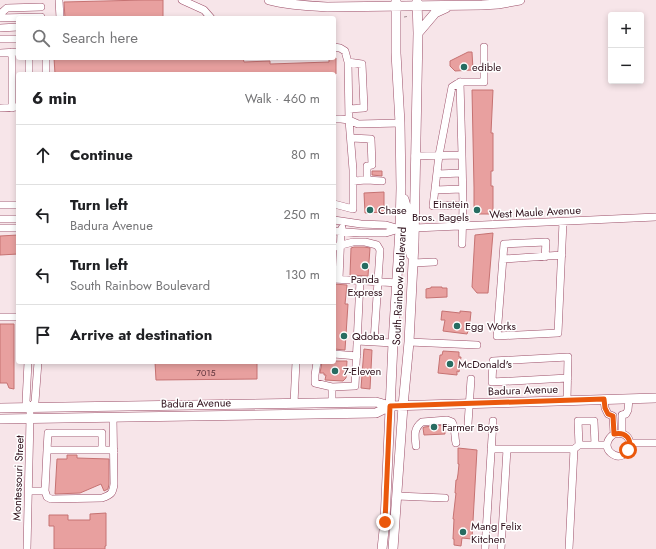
<!DOCTYPE html>
<html lang="en">
<head>
<meta charset="utf-8">
<style>
  :root { --surface:#fff; --page:#f2f2f2; --text:#202124; --muted:#757577; --line:#e0e0e0 }
  body { margin:0; font-family:Jost,sans-serif; background:var(--page); color:var(--text) }
  .controls { position:absolute; right:12px; top:12px; display:grid; overflow:hidden; border-radius:4px; box-shadow:0 2px 6px #0003 }
  .controls button { width:36px; height:36px; display:grid; place-items:center; padding:0; border:0; border-bottom:1px solid var(--line); background:var(--surface); color:var(--text); font:20px sans-serif }
  .stop { position:absolute; width:12px; height:12px; margin:-9px; border:3px solid #ea580c; border-radius:50%; background:#fff }
  .stop.end { background:#ea580c; border-color:#fff; box-shadow:0 1px 4px #0008 }
  .list { margin:0; padding:0; list-style:none }
  h2 { display:flex; justify-content:space-between; align-items:center; height:52px; margin:0; padding:0 16px; font-size:17px }
  h2 small { font-size:13px; font-weight:400; color:var(--muted) }
  .list li { display:grid; grid-template-columns:26px 1fr auto; gap:12px; align-items:center; box-sizing:border-box; height:60px; padding:0 16px; border-top:1px solid var(--line) }
  .list b { display:block; font-size:15px; white-space:nowrap }
  .list p { margin:0; font-size:13px; white-space:nowrap; color:var(--muted) }
  .list em { font-size:13px; font-style:normal; color:var(--muted) }
  .icon { flex:none; width:22px; height:22px; fill:none; stroke:currentColor; stroke-width:2; stroke-linecap:round; stroke-linejoin:round }
  .map { position:relative; flex:none; width:656px; height:549px; overflow:hidden }
  .search { position:absolute; background:var(--surface); box-shadow:0 2px 6px #0003; left:16px; top:16px; width:320px; height:44px; display:flex; align-items:center; gap:10px; box-sizing:border-box; padding:0 14px; border-radius:4px; color:var(--muted); font-size:15px }
  .panel { position:absolute; background:var(--surface); box-shadow:0 2px 6px #0003; left:16px; top:72px; width:320px; height:292px; border-radius:4px }
  .map>svg:first-child { display:block }
  .building { fill:#e8a09f; stroke:#c67272 }
  .lines { fill:none; stroke-linecap:round; stroke-linejoin:round }
  .minor-casing { stroke:#9c4e68; stroke-width:8 }
  .major-casing { stroke:#9c4e68; stroke-width:10 }
  .path { stroke:#a18990; stroke-width:1; stroke-dasharray:3 3; stroke-linecap:butt }
  .minor { stroke:#fff; stroke-width:7 }
  .major { stroke:#fff; stroke-width:9 }
  .route { stroke:#ea580c; stroke-width:5 }
  .poi-dot { fill:#276c61; stroke:#fff; stroke-width:1.5 }
  .labels { text-anchor:middle; dominant-baseline:central; stroke-width:3; stroke-linejoin:round; paint-order:stroke }
  .number-label { font-size:9px; fill:#5c323a }
  .poi-label { font-size:11px; fill:#2d0e19; stroke:#fff; text-anchor:start }
  .street-label { font-size:11px; fill:#2d0e19; stroke:#fff }
</style>
</head>
<body>
<div class="map">
<svg width="656" height="549" viewBox="0 0 656 549">
  <rect width="100%" height="100%" fill="#f7e5e9"/>
  <path class="building" d="M144,0H163V18H65L64,2Z
    M468,52H472L473,70L455,71L450,66V61Z
    M54,58H243L244,62L270,61V64L329,62V58H336V74H55Z
    M472,90H493L491,133H493V171H491V186H493V214H479L474,209V187Z
    M372,171H382V176L372,175Z
    M384,192V212L365,213L364,193Z
    M493,233L488,293H477L472,287L475,235Z
    M18,235V254L0,255V236Z
    M354,247H364L370,248L368,276L350,275L351,248Z
    M334,284L347,285L345,304H348L345,350L334,349Z
    M431,287H442V288H447V297L426,298V289L431,288Z
    M442,311L460,313V311L471,312L469,331H468L467,334L443,331L445,320H441Z
    M0,324H14V389L9,388L7,383H0Z
    M364,349L372,350L370,389L361,388Z
    M443,351L459,352V357H461L459,372L457,371V375L438,373L440,355H442Z
    M334,361H347L346,378L343,381L325,380L326,375H324V373H320L322,362H334Z
    M155,362H257V379L156,380Z
    M444,425L445,434L424,435L423,428L424,427Z
    M458,448L477,450L472,539L462,538L461,546L454,545V539H453L454,519H453L456,493H455L456,480H457L458,474L459,464H458Z
    M67,455H77V458L109,459V484L108,489L104,491L101,484L80,493L55,494L57,459H67Z
    M106,513V546H105V549H54V526H49V515H68V520H90V514Z"/>
  <g class="lines">
    <g class="minor-casing">
      <path id="minor" d="M59,0L60,18
        M182,0L204,10L211,18
        M0,14L7,8L41,7
        M0,18L41,17
        M0,28L18,27
        M0,39H18
        M334,47L340,48L345,51L348,62L349,120L353,170V209L334,204
        M12,52V108
        M0,53L18,52
        M29,58V74
        M46,58V74
        M348,62L362,64L364,108L349,109
        M460,82L452,87L439,155L433,206L463,205L462,244
        M0,108L18,107
        M334,119H341L349,120L358,124L400,123
        M351,138L371,139L372,165L367,166V180
        M462,155L463,205
        M415,156L462,155L460,82H484V47
        M437,174L462,173
        M353,181L367,180L382,181
        M435,190L462,189
        M0,205H18
        M0,219H18
        M334,220L361,224L386,225L400,229
        M0,228H18
        M415,228L656,217
        M334,231L360,233H386L399,229
        M334,247L353,242H365L377,245L380,250L374,342
        M545,257L546,242L504,244L497,336L558,333L563,222
        M503,259L562,255
        M413,263L434,262
        M334,279L398,283
        M339,279L341,232L342,228
        M0,317H18
        M357,341L393,343
        M409,342L477,345
        M334,354L357,356
        M317,362L315,375V383L332,387L355,386L360,281
        M604,399L605,408L608,414L613,416L614,434C607,439 604,447 611,453C628,467 641,429 614,434
        M567,400L568,357L493,361L492,382L568,378
        M294,403L296,362
        M332,403V387
        M30,408L35,402L38,362
        M468,424L471,379
        M622,433V415L626,414L628,410L629,399
        M630,443H656
        M579,445L578,421H594L595,445
        M416,446C415,436 413,429 422,422L447,420L452,422C456,428 454,436 456,443
        M491,449H574
        M47,450L48,433H102V450
        M29,491H45L47,497L51,499L102,498C111,495 113,493 114,484L113,417
        M45,491L47,450H114
        M397,496L445,498
        M27,549L30,418V408L26,402L28,362
        M485,549L493,421
        M501,549L507,449
        M569,549L574,449L579,445H607"/>
    </g>
    <g class="major-casing">
      <path id="major" d="M269,0C288,5 307,6 327,7L482,5L498,4L520,0
        M418,33L435,13L446,8
        M404,199L408,213V222L410,225L415,228
        M400,229H405L407,233L408,242L411,255
        M0,408L376,402L390,406L656,398
        M0,419L376,413L390,406
        M382,549L385,521L393,343L400,229L401,188L400,123L396,53V0
        M393,549L403,406L409,342L414,243L418,33L417,0"/>
    </g>
    <path class="path" d="M404,17L410,16"/>
    <use href="#minor" class="minor"/>
    <use href="#major" class="major"/>
  </g>
  <g class="lines">
    <path class="route" d="M385,522L390,406L604,399L605,408L608,414L613,416L614,434C625,432 633,438 628,450"/>
  </g>
  <g class="poi-dot">
    <circle cx="464" cy="67" r="4"/>
    <circle cx="370" cy="210" r="4"/>
    <circle cx="477" cy="210" r="4"/>
    <circle cx="365" cy="266" r="4"/>
    <circle cx="457" cy="326" r="4"/>
    <circle cx="344" cy="336" r="4"/>
    <circle cx="450" cy="364" r="4"/>
    <circle cx="335" cy="371" r="4"/>
    <circle cx="434" cy="427" r="4"/>
    <circle cx="463" cy="532" r="4"/>
  </g>
  <g class="labels">
    <g class="number-label">
      <text x="206" y="372">7015</text>
    </g>
    <g class="poi-label">
      <text x="472" y="67">edible</text>
      <text x="469" y="204" text-anchor="end">Einstein<tspan x="469" dy="13">Bros. Bagels</tspan></text>
      <text x="378" y="210">Chase</text>
      <text x="365" y="279" text-anchor="middle">Panda<tspan x="365" dy="13">Express</tspan></text>
      <text x="465" y="326">Egg Works</text>
      <text x="352" y="336">Qdoba</text>
      <text x="458" y="364">McDonald's</text>
      <text x="343" y="371">7-Eleven</text>
      <text x="442" y="427">Farmer Boys</text>
      <text x="471" y="526">Mang Felix<tspan x="471" dy="13">Kitchen</tspan></text>
    </g>
    <g class="street-label">
      <text transform="translate(535 212) rotate(-3)">West Maule Avenue</text>
      <text transform="translate(399 286) rotate(-87)">South Rainbow Boulevard</text>
      <text transform="translate(523 390) rotate(-2)">Badura Avenue</text>
      <text transform="translate(196 403) rotate(-1)">Badura Avenue</text>
      <text transform="translate(18 478) rotate(-88)">Montessouri Street</text>
    </g>
  </g>
</svg>
<div class="controls">
<button>+</button>
<button>−</button>
</div>
<div class="stop" style="left:628px;top:450px"></div>
<div class="stop end" style="left:385px;top:522px"></div>
<div class="search"><svg class="icon" aria-label="search" viewBox="0 0 24 24"><circle cx="10" cy="10" r="6"/><path d="M15 15l6 6"/></svg>Search here</div>
<section class="panel">
<h2>6 min<small>Walk · 460 m</small></h2>
<ul class="list">
<li><svg class="icon" aria-label="ahead" viewBox="0 0 24 24"><path d="M12 20V5M6 11l6-6 6 6"/></svg><div><b>Continue</b></div><em>80 m</em></li>
<li><svg class="icon" aria-label="left" viewBox="0 0 24 24"><path d="M17 20v-9H6M10 6l-5 5 5 5"/></svg><div><b>Turn left</b><p>Badura Avenue</p></div><em>250 m</em></li>
<li><svg class="icon" aria-label="left" viewBox="0 0 24 24"><path d="M17 20v-9H6M10 6l-5 5 5 5"/></svg><div><b>Turn left</b><p>South Rainbow Boulevard</p></div><em>130 m</em></li>
<li><svg class="icon" aria-label="arrive" viewBox="0 0 24 24"><path d="M6 21V4h12l-3 4 3 4H6"/></svg><div><b>Arrive at destination</b></div></li>
</ul>
</section>
</div>
</body>
</html>
